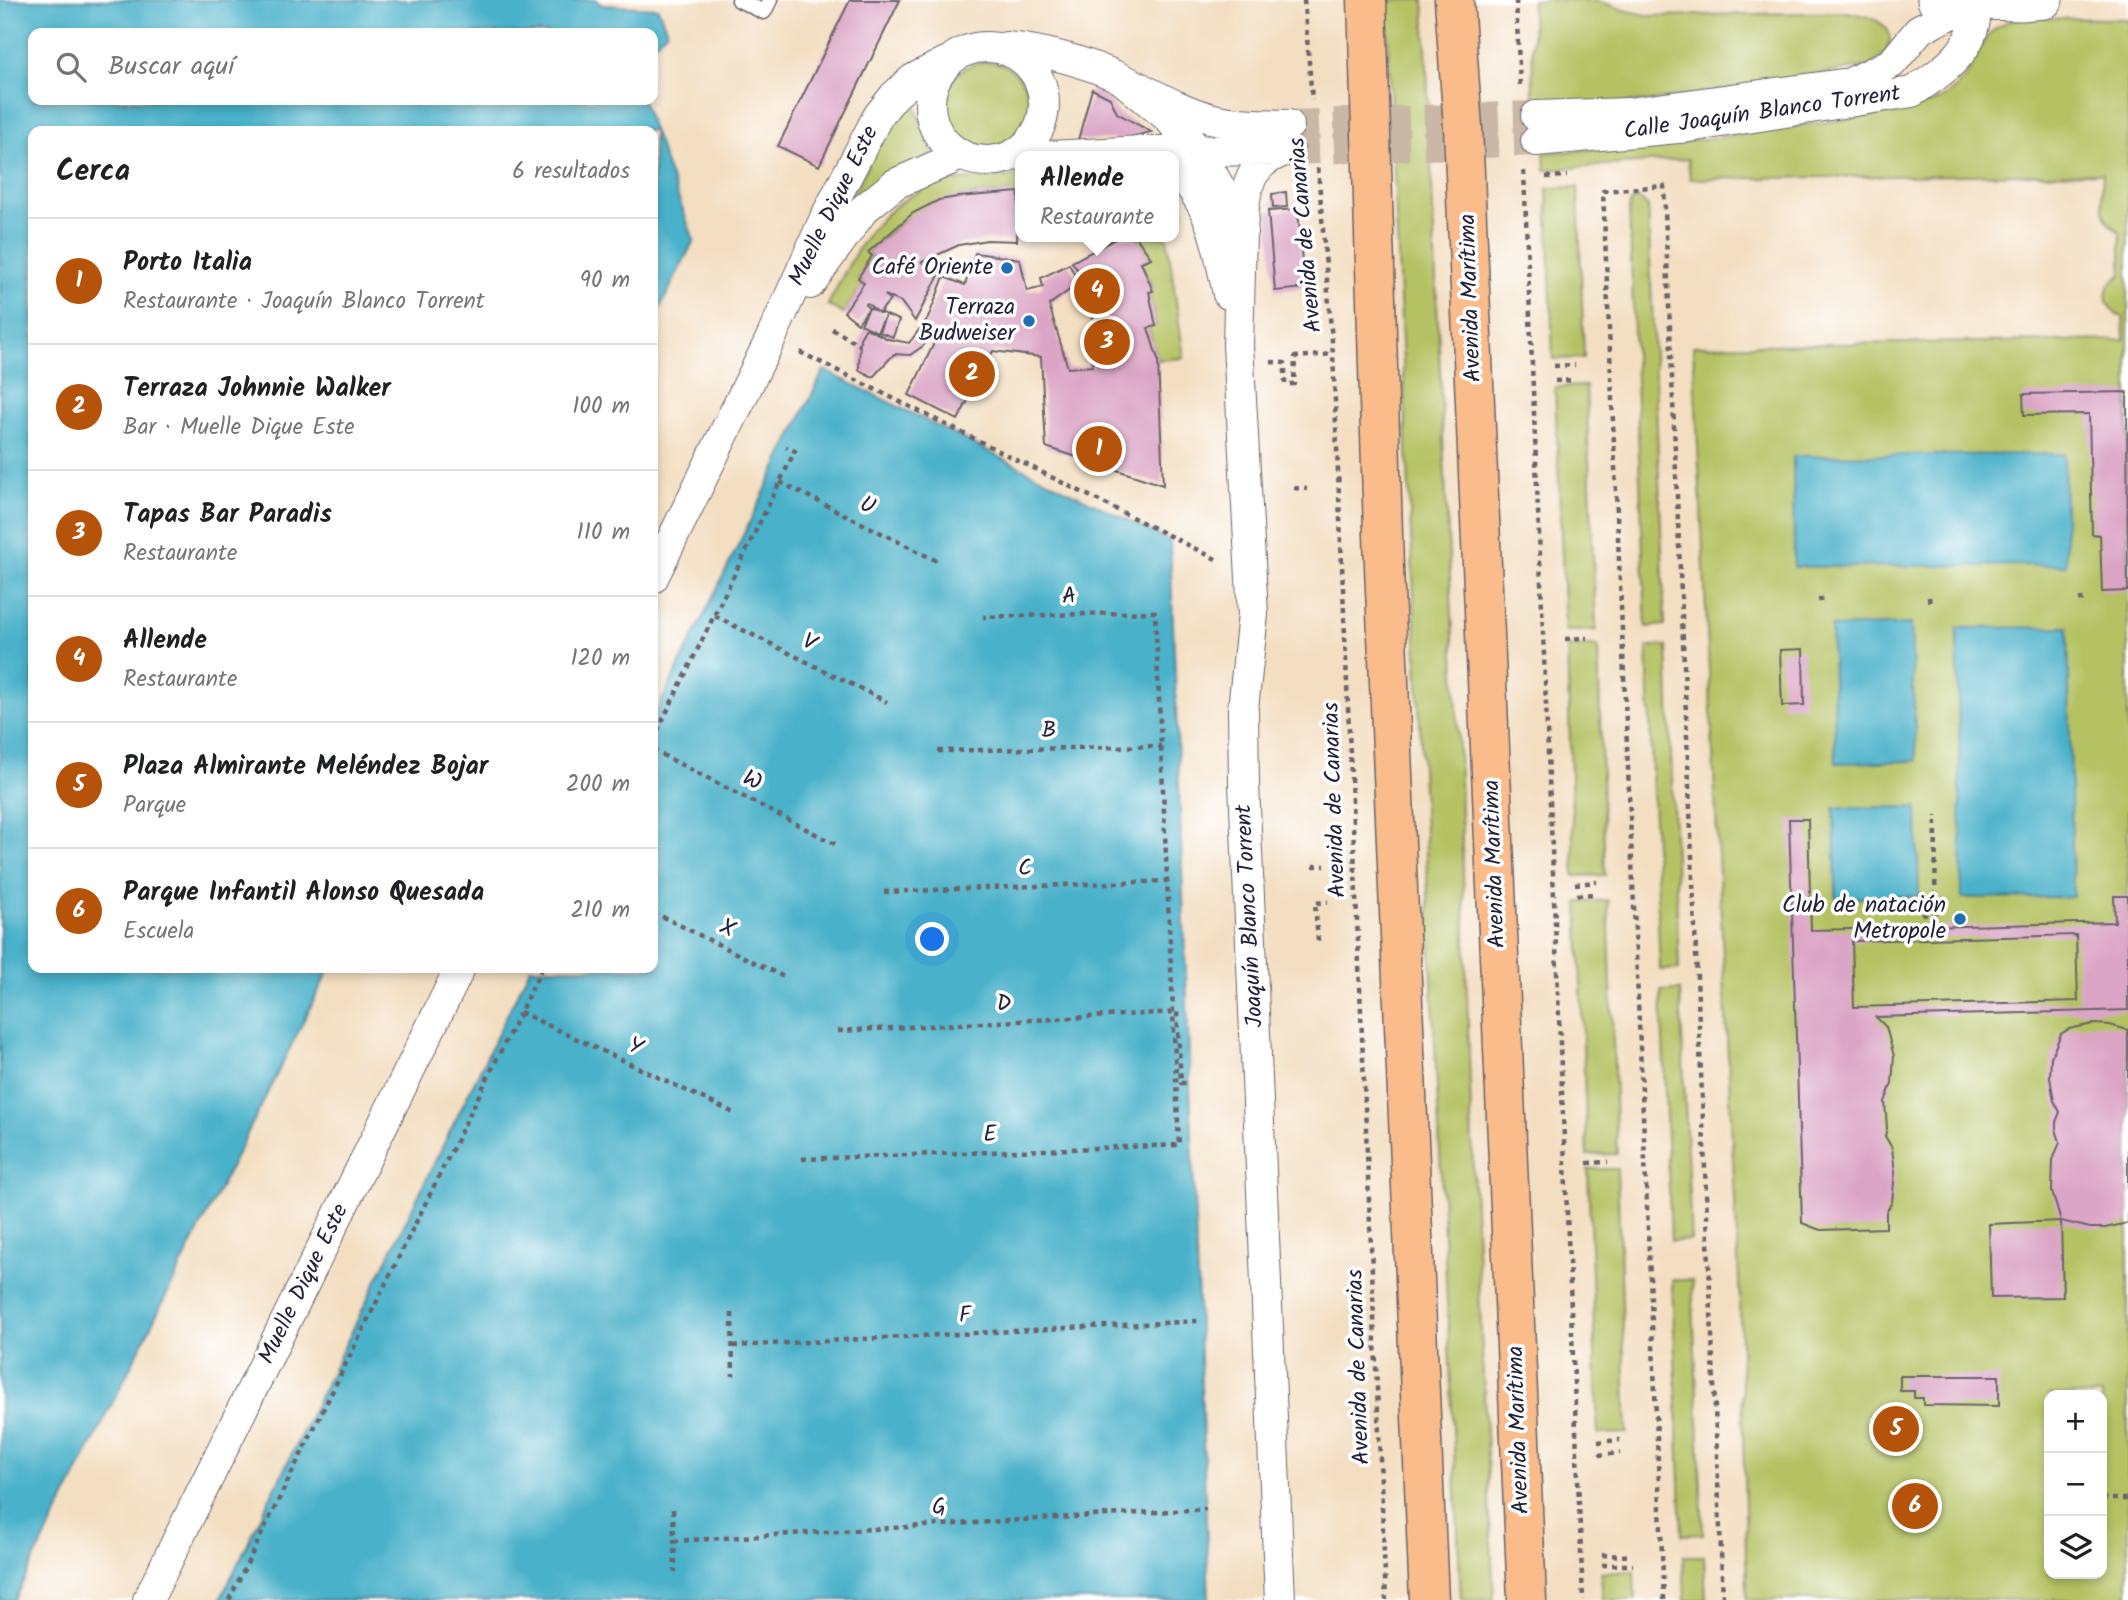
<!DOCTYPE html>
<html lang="es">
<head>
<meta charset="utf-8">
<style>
  :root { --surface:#fff; --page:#f2f2f2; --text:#202124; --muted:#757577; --line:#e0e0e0; --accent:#b45309 }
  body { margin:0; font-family:Kalam,sans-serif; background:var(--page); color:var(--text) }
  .controls { position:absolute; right:21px; bottom:21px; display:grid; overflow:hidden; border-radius:14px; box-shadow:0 4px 10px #0003 }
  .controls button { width:63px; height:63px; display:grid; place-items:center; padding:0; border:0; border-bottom:2px solid var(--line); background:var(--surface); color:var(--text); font:35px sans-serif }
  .you { position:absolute; left:933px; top:940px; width:24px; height:24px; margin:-18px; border:5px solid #fff; border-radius:50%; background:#1a73e8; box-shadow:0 0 0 10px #1a73e833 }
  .badge { display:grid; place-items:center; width:46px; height:46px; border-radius:50%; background:var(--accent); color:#fff; font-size:23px; font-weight:700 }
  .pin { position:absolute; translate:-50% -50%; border:4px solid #fff; box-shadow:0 2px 7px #0006 }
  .popup { position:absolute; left:1015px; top:151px; width:164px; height:91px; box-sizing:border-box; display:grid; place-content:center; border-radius:14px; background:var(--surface); filter:drop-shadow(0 2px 5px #0005); font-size:23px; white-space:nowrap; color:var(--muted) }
  .popup b { font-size:26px; color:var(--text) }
  .popup::after { content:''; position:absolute; left:50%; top:100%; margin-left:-14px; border:14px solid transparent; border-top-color:var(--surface) }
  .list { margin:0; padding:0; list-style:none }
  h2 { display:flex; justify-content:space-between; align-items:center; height:91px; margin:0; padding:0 28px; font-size:30px }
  h2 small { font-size:23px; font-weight:400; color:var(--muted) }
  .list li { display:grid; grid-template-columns:46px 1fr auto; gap:21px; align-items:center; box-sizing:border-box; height:126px; padding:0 28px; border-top:2px solid var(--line) }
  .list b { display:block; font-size:26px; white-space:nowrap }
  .list p { margin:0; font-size:23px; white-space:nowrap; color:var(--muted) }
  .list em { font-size:23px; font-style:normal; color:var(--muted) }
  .icon { flex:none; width:38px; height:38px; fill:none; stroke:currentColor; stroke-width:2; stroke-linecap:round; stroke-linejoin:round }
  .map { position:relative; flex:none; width:2128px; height:1600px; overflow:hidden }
  .search { position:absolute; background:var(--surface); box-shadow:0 4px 10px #0003; left:28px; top:28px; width:630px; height:77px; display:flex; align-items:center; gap:18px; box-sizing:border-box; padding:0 24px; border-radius:14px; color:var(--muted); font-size:26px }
  .panel { position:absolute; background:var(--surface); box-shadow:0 4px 10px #0003; left:28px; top:126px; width:630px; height:847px; border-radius:14px }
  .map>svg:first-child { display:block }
  .green { fill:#b5c264; stroke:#6c7250; stroke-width:2; fill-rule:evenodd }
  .water { fill:#4ab1c9; stroke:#366a82; stroke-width:2 }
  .building { fill:#dba6c6; fill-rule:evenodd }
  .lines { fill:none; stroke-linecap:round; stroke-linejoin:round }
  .minor-tunnel { stroke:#c9b8a6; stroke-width:30; stroke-dasharray:30 15; stroke-linecap:butt }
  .service-casing { stroke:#6b646a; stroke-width:17 }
  .minor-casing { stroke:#6b646a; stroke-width:32 }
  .tertiary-casing { stroke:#6b646a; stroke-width:39 }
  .trunk-casing { stroke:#6b646a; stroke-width:41 }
  .path { stroke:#6b646a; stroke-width:4.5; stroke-dasharray:5 5; stroke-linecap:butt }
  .service { stroke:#fff; stroke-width:14 }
  .minor { stroke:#fff; stroke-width:30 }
  .tertiary { stroke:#fff; stroke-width:37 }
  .trunk { stroke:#f9bc8a; stroke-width:38 }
  .poi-dot { fill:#1f6fb2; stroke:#fff; stroke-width:2.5 }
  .labels { text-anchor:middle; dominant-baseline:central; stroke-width:7; stroke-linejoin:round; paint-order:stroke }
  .street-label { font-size:23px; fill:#22223b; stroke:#fff }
  .poi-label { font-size:23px; fill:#22223b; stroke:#fff; text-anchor:end }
</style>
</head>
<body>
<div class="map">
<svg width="2128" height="1600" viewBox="0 0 2128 1600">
  <rect width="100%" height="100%" fill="#fff"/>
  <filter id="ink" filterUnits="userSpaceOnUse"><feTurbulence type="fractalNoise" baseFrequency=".0143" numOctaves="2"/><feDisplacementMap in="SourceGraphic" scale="14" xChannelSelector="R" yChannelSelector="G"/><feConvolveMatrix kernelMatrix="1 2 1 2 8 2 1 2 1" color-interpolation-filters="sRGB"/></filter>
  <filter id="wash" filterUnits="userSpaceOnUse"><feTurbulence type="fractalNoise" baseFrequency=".00686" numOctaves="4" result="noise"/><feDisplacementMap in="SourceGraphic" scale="28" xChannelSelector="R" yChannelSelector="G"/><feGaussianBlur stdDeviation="1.57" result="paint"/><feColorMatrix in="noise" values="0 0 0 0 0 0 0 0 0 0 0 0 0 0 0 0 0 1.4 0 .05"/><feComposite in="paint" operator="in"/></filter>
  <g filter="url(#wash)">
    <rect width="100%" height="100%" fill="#f3dec1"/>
    <path class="green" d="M1386,0H1424L1442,417L1459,752L1472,1144L1494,1600H1461Z
      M1532,0H1595L1624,10L1650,16L1847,12C1865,15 1902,23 1886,51C1883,57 1874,62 1869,66L1651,101L1533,108Z
      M2019,18L2128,19V1600H1747L1740,1302L1693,346L2124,340L2123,317C2102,309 2100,284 2122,275L2120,232C2097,220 2102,195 2103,173L1690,179L1688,159L1545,170L1544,153L1659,145L1901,112C1925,106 1947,100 1963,80C1985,51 1977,29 2019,18ZM2049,1395H2102V1574H2049Z
      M945 104a42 42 0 1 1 84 0a42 42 0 1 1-84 0Z
      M909,101L913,102L915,106L932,152L930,155L843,214L896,110Z
      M1020,176V192C943,196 925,197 868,252L872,256L858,278L864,283L843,314L828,305C850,261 871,215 918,192C947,177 988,178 1020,176Z
      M1578,187L1584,358L1553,359L1547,188Z
      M1639,198L1648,207L1665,625L1646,627L1629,208L1631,202Z
      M1136,237H1167L1184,358L1158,360L1148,328L1156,326L1149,292L1153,290L1141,262L1151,258Z
      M1586,386L1596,630L1565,631L1555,387Z
      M1598,646L1605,875L1574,876L1567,647Z
      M1667,646L1679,969L1660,970L1647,647Z
      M1608,900L1617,1154L1587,1155L1578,902Z
      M1680,990L1691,1240L1671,1241L1661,991Z
      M1588,1169H1617L1627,1433L1598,1434Z
      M1672,1280H1692L1703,1534L1682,1535Z
      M1683,1556H1704L1706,1600H1685Z
      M1634,1571L1635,1600H1603L1601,1573Z"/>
    <path class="water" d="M0,0H597L602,5L658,8L667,31L653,45V33H33V100H642L694,240L653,322V131H33V968H330L14,1600H0Z
      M824,370L1170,541L1209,1600H220L530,968H653V719Z
      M2064,454L2066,565L1794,567L1793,456Z
      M1911,624L1916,761L1836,763L1831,627Z
      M2068,627L2073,897L1962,898L1957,628Z
      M1917,807L1919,896L1836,898L1834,808Z"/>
    <g id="blocks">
      <path class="building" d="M850,0H900L819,166L778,146Z
        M1092,89L1110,98L1117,113L1151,132L1122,139L1078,140Z
        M1019,192L1017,241L987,240L959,245L922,262L940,273L915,321L901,302L885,295L890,300L879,313L867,303L865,305L869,308L858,323L844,312L864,283L858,278L872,256L868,252L913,213L939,200L958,197Z
        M1286,192L1287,207L1273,208L1272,194Z
        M1298,209L1304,288L1275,291L1268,211Z
        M1119,237H1136L1151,258L1141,262L1153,291L1149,292L1156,326L1148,328L1158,360L1163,485L1046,447L1041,357L993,351L958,420L909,395L938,335L932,332L923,346L910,355L894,354L873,377L859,370L860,338L866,328L888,339L909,343L928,318L944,277L965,285L975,253L1020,259L1027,291L1043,287L1041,278L1069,264L1079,283L1049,305L1068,368L1093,366L1089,339L1100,337L1090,309L1098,308L1087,283L1072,262Z
        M869,308L899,320L893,337L879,332L885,316L877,332L861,324Z
        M2127,392L2128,591L2102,592L2100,535L2092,534L2089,414L2024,415L2023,394Z
        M1803,649L1804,705L1782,706L1780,650Z
        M1789,819H1808L1811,930L2115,922L2114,896H2128V1010L1876,1017L1886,1027L1894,1056L1892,1083L1885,1102L1887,1128L1885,1136L1892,1148L1895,1172L1892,1202L1886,1212V1228L1820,1230L1802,1223ZM2076,935L2078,1001L1854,1007L1852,941Z
        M2093,1024L2110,1025L2128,1030V1223L2105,1228H2090L2061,1221L2052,1192L2053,1160L2060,1142L2056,1129V1122L2060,1112L2054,1101L2050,1078L2051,1057L2061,1034L2069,1029Z
        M2061,1221L2063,1297L1991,1298L1989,1224Z
        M1900,1376H1999V1406L1923,1405V1398H1914V1391H1900Z"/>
    </g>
  </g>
  <g filter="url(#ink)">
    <use href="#blocks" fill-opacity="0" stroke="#6b646a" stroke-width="2"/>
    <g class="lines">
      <path class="minor-tunnel" d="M1289,125L1536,116
        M1289,150L1536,141"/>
      <g class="service-casing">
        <path id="service" d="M739,0L764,12L770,0"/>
      </g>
      <g class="minor-casing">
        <path id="minor" d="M930 104a57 57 0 1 1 114 0a57 57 0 1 1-114 0Z
          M1006,47C1047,51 1083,61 1120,78C1151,92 1180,111 1214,119C1238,125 1264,124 1289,125
          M1120,78L1166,116L1200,152L1234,213L1241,233L1238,345L1253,614L1243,709L1244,784L1280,1600
          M1536,141L1689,127L1912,92C1948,68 1978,48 1976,2L1920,29L1892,63L1850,83L1628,113L1536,116
          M1051,156L1142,151L1289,150
          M1174,168C1213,207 1217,242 1228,294
          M1242,232C1245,192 1245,163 1288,150
          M810,284L864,209L895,184L961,155
          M653,578L771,338L825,218L878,116L894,96L913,79L946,62
          M148,1600L460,968"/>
      </g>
      <g class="tertiary-casing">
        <path id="tertiary" d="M1936,0L2022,2L2044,0"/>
      </g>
      <g class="trunk-casing">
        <path id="trunk" d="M1367,0L1384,567L1429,1600
          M1454,0L1463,128L1527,1600"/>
      </g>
      <path class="path" d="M1304,0L1312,100
        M1516,0L1520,88
        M1318,168L1333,354L1386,1600
        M1524,171L1583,1600
        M1546,177L1567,176
        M832,329L860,345
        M800,352L1216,559
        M1271,362L1285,363V384H1294L1295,357L1333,354
        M1554,366L1575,365
        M1555,381L1575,380
        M780,482L939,562
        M1294,488L1307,489
        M1820,597L1821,606
        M1929,597L1930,605
        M2081,597L2082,607
        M715,616L887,702
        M1565,639L1587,638
        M653,740L795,451L786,447
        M653,750L835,844
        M938,751L1161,746
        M1313,866H1325
        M1575,884L1597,882
        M884,892L1167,881
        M1577,895L1597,894
        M653,912L786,978
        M1922,914L1935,913L1936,815
        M1318,941L1315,903L1328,902
        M520,1012L736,1114
        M838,1031L1177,1012L1181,1083H1190
        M802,1159L1179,1145L1155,612L983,617
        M1587,1163L1608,1162
        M732,1313L733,1376
        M733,1346L1199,1321
        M1598,1442L1620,1440
        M1599,1455L1620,1453
        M2102,1499H2128
        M673,1509L675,1572
        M674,1541L1206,1509
        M1602,1555L1631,1556
        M1602,1565H1633
        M229,1600L542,968
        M1664,1600L1603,191L1664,186L1723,1600"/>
      <use href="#service" class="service"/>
      <use href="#minor" class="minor"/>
      <use href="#tertiary" class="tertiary"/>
      <use href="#trunk" class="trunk"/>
    </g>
  </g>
  <g class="poi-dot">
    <circle cx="1007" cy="268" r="7"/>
    <circle cx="1029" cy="321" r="7"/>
    <circle cx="1960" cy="919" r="7"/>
  </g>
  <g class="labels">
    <g class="street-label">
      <text transform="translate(1762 113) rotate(-8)">Calle Joaquín Blanco Torrent</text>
      <text transform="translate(834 206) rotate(-64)">Muelle Dique Este</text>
      <text transform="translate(1306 235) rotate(-95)">Avenida de Canarias</text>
      <text transform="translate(1471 298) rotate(-92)">Avenida Marítima</text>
      <text transform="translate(867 506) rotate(27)">U</text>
      <text transform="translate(1069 597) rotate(-2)">A</text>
      <text transform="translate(809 643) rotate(27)">V</text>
      <text transform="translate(1049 731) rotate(-1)">B</text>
      <text transform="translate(752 781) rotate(27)">W</text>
      <text transform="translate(1335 800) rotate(-92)">Avenida de Canarias</text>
      <text transform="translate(1495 864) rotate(-92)">Avenida Marítima</text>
      <text transform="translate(1025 869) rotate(-2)">C</text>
      <text transform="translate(1250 916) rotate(-93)">Joaquín Blanco Torrent</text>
      <text transform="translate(727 929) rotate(26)">X</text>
      <text transform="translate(1004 1004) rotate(-3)">D</text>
      <text transform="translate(635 1047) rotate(25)">Y</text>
      <text transform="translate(990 1135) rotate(-2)">E</text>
      <text transform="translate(304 1284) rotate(-64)">Muelle Dique Este</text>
      <text transform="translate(965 1316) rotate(-3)">F</text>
      <text transform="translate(1359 1367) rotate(-92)">Avenida de Canarias</text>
      <text transform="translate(1519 1430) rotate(-92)">Avenida Marítima</text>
      <text transform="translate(939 1508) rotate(-3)">G</text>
    </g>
    <g class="poi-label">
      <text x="993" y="268">Café Oriente</text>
      <text x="1015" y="308">Terraza<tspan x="1015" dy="26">Budweiser</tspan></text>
      <text x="1946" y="906">Club de natación<tspan x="1946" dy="26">Metropole</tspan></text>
    </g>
  </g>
</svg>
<div class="controls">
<button>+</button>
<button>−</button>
<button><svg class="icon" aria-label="layers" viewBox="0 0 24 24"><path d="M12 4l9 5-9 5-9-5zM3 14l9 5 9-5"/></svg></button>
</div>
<div class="you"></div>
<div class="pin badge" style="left:1099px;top:449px">1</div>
<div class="pin badge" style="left:972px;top:374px">2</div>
<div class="pin badge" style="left:1107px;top:342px">3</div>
<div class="pin badge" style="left:1097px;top:291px">4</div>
<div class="popup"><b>Allende</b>Restaurante</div>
<div class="pin badge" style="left:1896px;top:1429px">5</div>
<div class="pin badge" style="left:1915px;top:1506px">6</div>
<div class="search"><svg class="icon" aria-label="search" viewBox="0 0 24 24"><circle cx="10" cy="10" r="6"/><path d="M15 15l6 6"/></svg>Buscar aquí</div>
<section class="panel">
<h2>Cerca<small>6 resultados</small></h2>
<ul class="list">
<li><span class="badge">1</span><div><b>Porto Italia</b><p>Restaurante · Joaquín Blanco Torrent</p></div><em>90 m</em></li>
<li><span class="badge">2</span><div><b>Terraza Johnnie Walker</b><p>Bar · Muelle Dique Este</p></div><em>100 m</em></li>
<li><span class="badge">3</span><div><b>Tapas Bar Paradis</b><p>Restaurante</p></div><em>110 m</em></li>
<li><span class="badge">4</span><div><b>Allende</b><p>Restaurante</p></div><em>120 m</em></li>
<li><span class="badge">5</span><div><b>Plaza Almirante Meléndez Bojar</b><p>Parque</p></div><em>200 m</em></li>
<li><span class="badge">6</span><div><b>Parque Infantil Alonso Quesada</b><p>Escuela</p></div><em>210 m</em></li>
</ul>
</section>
</div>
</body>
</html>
